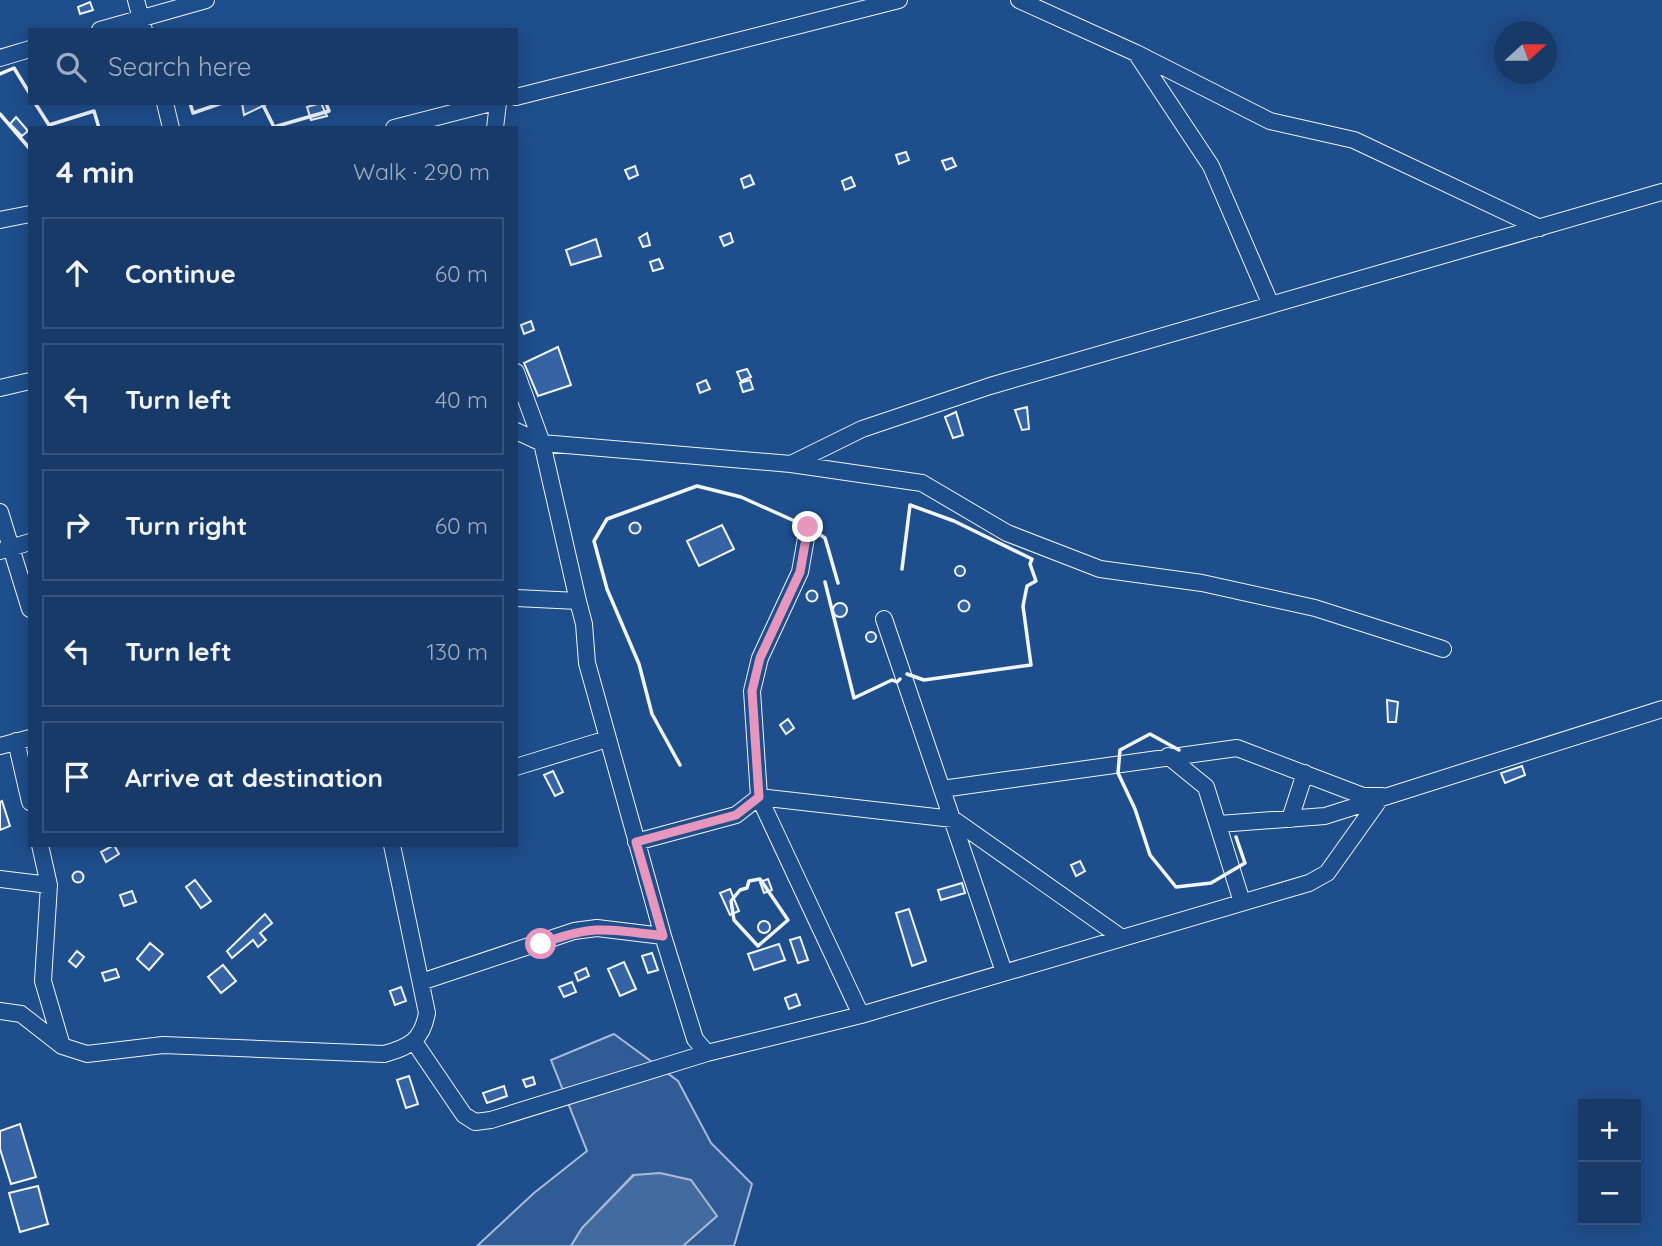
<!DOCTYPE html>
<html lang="en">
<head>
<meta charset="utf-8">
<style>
  :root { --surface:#173a69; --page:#20416f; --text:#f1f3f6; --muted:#9eadc0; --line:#36547d }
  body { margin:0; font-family:Quicksand,sans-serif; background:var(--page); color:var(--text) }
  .controls { position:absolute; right:21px; bottom:21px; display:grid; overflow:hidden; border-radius:0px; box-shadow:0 4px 18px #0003 }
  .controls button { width:63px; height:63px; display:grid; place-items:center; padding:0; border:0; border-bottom:2px solid var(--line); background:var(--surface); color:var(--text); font:35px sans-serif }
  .compass { position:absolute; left:1494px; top:21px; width:63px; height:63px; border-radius:50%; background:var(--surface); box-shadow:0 4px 18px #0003; rotate:69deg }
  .stop { position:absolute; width:21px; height:21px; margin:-16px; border:5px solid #e797bd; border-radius:50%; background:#fff }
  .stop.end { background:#e797bd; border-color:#fff; box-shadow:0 2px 7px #0008 }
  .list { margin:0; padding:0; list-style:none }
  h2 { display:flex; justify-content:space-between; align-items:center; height:91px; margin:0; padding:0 28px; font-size:30px }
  h2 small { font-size:23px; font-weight:400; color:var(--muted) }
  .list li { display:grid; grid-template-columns:46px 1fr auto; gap:21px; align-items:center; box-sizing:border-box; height:112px; margin:0 14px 14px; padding:0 14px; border:2px solid var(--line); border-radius:0px }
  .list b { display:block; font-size:26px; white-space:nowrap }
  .list em { font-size:23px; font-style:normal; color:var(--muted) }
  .icon { flex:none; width:38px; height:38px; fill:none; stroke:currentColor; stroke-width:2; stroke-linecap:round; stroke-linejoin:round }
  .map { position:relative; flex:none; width:1662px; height:1246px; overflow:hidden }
  .search { position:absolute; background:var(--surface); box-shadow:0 4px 18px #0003; left:28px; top:28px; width:490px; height:77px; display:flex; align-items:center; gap:18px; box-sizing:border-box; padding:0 24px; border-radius:0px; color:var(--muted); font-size:26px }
  .panel { position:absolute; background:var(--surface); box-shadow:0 4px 18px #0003; left:28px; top:126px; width:490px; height:721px; border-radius:0px }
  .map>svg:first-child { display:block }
  .built { fill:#305b95; stroke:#a8bbd7; stroke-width:2 }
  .water { fill:#446ba0; stroke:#a8bbd7; stroke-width:2 }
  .building { fill:#3563a3; stroke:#f2f6ff; stroke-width:2 }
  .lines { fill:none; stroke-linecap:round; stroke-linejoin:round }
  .minor-casing { stroke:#f2f6ff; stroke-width:18 }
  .minor { stroke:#1f4e8c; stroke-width:16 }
  .wall { stroke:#f2f6ff; stroke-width:3.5 }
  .route { stroke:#e797bd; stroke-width:9 }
</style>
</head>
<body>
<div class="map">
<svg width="1662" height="1246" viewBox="0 0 1662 1246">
  <rect width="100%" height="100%" fill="#1f4e8c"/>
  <path class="built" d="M614,1034L678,1081L711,1143L752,1184L734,1246H683L633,1175L582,1228L571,1246H477L534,1193L587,1151L551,1060Z"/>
  <path class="water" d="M660,1173L691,1180L717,1216L683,1246H571L582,1228L634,1175Z"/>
  <path class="building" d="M90,2L93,10L80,14L78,7Z
    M242,103H266L267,104L244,115Z
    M321,103L327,116L311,120L307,107Z
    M16,117L28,131L22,136L10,124Z
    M906,152L909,160L899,164L896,155Z
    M952,158L956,166L946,170L942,161Z
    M635,166L638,175L629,179L625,170Z
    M750,175L754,184L744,188L741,179Z
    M851,177L855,186L845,190L842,181Z
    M647,233L650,245L643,247L639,238Z
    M730,233L733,242L724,246L720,237Z
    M596,239L601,256L571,265L566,250Z
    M659,259L663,268L653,271L650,262Z
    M531,321L534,330L524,334L521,325Z
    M558,347L571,385L538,396L524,363Z
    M747,369L751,377L741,381L737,372Z
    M706,380L710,389L700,393L697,384Z
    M750,380L753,389L743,392L740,383Z
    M1027,407L1029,429L1022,430L1015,410Z
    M956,412L963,435L953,438L945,417Z
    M629.5 528a5.5 5.5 0 1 1 11 0a5.5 5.5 0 1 1-11 0Z
    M722,525L734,549L699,566L687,541Z
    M955 571a5 5 0 1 1 10 0a5 5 0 1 1-10 0Z
    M806.5 596a5.5 5.5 0 1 1 11 0a5.5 5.5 0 1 1-11 0Z
    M958.5 606a5.5 5.5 0 1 1 11 0a5.5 5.5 0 1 1-11 0Z
    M833 610a7 7 0 1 1 14 0a7 7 0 1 1-14 0Z
    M866 637a5 5 0 1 1 10 0a5 5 0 1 1-10 0Z
    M1387,700L1398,702L1396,722H1388Z
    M788,719L794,728L786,734L780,725Z
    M1522,766L1525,775L1505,783L1501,773Z
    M553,771L563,792L555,796L544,775Z
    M2,801L10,826L0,830V802Z
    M114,845L119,854L106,862L101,852Z
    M1080,861L1085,871L1076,876L1071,865Z
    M72.5 877a5.5 5.5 0 1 1 11 0a5.5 5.5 0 1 1-11 0Z
    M768,879L772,890L764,893L760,882Z
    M195,880L211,901L201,908L186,887Z
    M962,883L965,893L941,900L938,890Z
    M730,889L739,911L730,915L720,893Z
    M132,891L136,902L124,906L120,895Z
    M909,909L926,961L912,966L896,913Z
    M265,914L272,923L260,933L266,940L258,947L253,940L232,958L227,951Z
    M758 927a6 6 0 1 1 12 0a6 6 0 1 1-12 0Z
    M800,937L808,960L798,963L790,940Z
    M150,943L163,954L149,970L137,959Z
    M779,944L785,960L754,970L748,954Z
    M77,951L84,957L76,967L69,961Z
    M652,953L658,970L648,973L642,956Z
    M624,962L636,989L620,996L608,969Z
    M223,965L236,981L221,993L208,977Z
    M586,968L589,976L578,981L575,973Z
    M116,969L119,977L105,981L102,973Z
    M572,982L576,992L564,997L559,987Z
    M401,987L406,1001L395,1005L390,991Z
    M796,994L800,1005L789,1009L785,998Z
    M409,1076L418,1104L406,1108L397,1080Z
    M533,1077L535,1084L526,1087L523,1080Z
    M504,1086L507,1096L487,1103L483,1093Z
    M20,1124L36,1177L11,1184L0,1149V1131Z
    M38,1186L48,1224L20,1232L9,1193Z"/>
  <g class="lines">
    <g class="minor-casing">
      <path id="minor" d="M136,0L144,30
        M1019,0L1136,53L1211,166L1271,305
        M100,30L206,0
        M1136,53L1270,121L1354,140L1540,228
        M0,58L30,49
        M516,97L899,0
        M165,103L171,128
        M394,128L491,103
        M495,128L498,103
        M0,220L30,214
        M516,372L542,443L578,601
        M0,388L30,381
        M516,431L542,443L791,464L862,429L990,386L1662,192
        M791,464L922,483L1007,533L1100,569L1202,583L1315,608L1443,649
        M0,512L30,609
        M808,527L800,572L760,658L752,691L759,797L861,1015
        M0,551L30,542
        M516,598L578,601L584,624L587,663L663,936L695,1039L707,1053
        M884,619L1004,972
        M16,741L30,802
        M0,746L30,738
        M1168,756L1206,787L1242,902
        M516,767L607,739
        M942,789L1237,748L1363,796H1379
        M1290,819L1305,773
        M1219,824L1325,816L1662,709
        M636,842L736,815L759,797L953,819L1122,938
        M40,845L49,885L43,981L62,1046
        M0,879L49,885
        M421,982L574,931L597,928L663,936
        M0,1011L21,1014L62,1046L87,1054L163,1045L384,1054C410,1047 422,1040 427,1013L392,845
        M415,1043L464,1115L475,1122L491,1120L707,1053L861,1015L1309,883L1327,873L1382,796"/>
    </g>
    <use href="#minor" class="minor"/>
    <path class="wall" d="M0,74L14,68L30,94
      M35,103L49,125L94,111L99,128
      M190,103L193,113L222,103
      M262,103L274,127L329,111L326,103
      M0,114L30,149
      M902,569L910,505L954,521L1032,559L1030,564L1036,581L1027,586L1023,606L1031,665L924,680L907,674
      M825,582L854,698L892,680L897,682L900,679
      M1179,750L1150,734L1120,750L1118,773L1135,809L1150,855L1176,887L1211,883L1245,863L1236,837
      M680,765L652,714L639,664L607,589L594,541L607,519L697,486L741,497L808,527L825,538L838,583
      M760,879L788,920L758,946L734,920L731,901L740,890L747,888L749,881Z"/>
  </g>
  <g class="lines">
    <path class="route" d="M541,944C593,924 609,929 663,936L636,842L736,815L759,797L752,691L760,658L800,572L808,527"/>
  </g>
</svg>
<div class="controls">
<button>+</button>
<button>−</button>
</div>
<svg class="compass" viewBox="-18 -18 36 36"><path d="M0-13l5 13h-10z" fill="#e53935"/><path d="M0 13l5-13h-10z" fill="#9eadc0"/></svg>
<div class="stop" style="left:541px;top:944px"></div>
<div class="stop end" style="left:808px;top:527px"></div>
<div class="search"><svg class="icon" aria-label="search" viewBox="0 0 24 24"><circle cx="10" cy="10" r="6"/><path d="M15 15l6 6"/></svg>Search here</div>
<section class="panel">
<h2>4 min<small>Walk · 290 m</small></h2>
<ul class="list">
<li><svg class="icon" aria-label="ahead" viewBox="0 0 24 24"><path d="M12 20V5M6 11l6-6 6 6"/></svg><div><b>Continue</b></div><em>60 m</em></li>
<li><svg class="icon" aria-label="left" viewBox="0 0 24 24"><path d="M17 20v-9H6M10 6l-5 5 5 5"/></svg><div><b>Turn left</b></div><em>40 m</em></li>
<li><svg class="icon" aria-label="right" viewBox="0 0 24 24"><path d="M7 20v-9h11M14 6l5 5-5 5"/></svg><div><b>Turn right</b></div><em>60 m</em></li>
<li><svg class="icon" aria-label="left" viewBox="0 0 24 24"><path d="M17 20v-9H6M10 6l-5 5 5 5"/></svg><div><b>Turn left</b></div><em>130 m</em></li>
<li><svg class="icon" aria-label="arrive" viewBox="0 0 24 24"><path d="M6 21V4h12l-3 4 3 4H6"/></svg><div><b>Arrive at destination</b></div></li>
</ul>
</section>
</div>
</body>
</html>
